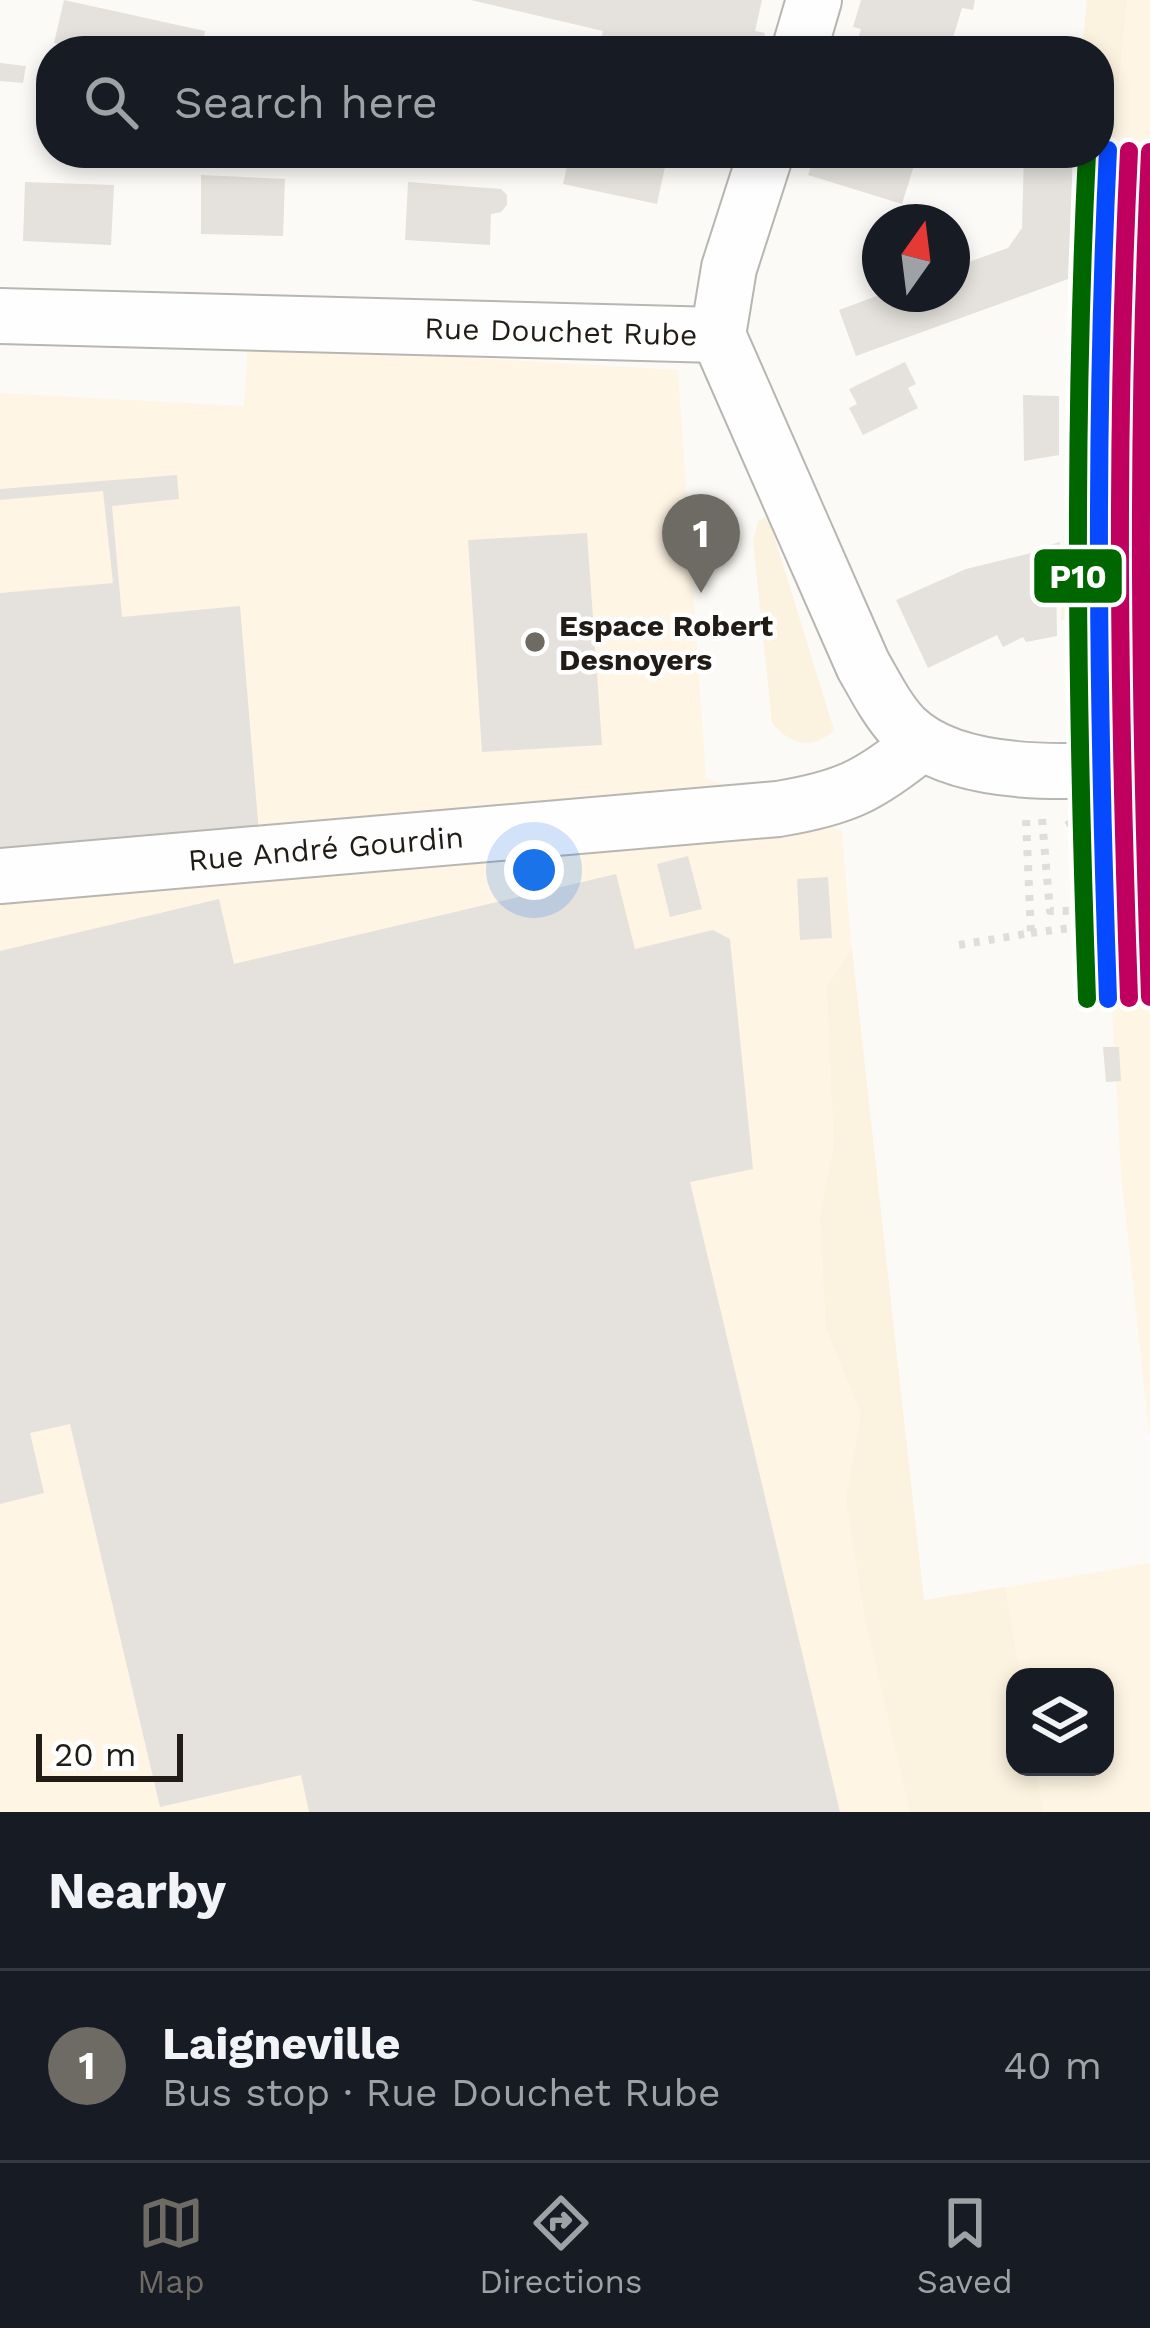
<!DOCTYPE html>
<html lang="en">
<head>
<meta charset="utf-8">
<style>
  :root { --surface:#171b24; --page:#20242c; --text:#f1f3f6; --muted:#9ea1a6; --line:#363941; --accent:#6e6a64 }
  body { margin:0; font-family:"Work Sans",sans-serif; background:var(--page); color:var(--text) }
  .controls { position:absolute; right:36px; bottom:36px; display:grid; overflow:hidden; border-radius:24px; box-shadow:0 6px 18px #0003 }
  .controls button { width:108px; height:108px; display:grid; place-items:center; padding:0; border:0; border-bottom:3px solid var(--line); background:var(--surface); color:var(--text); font:60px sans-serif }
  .compass { position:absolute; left:862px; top:204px; width:108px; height:108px; border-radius:50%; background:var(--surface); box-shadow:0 6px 18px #0003; rotate:14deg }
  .scale { position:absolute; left:36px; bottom:30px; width:147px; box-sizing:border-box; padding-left:12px; border:6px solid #211d16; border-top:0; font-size:33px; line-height:42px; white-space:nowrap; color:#211d16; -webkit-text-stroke:9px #fff; paint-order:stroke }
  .you { position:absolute; left:534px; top:870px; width:42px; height:42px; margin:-30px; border:9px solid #fff; border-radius:50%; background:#1a73e8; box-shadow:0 0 0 18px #1a73e833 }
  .badge { display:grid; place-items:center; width:78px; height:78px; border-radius:50%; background:var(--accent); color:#fff; font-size:39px; font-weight:700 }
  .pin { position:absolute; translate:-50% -99px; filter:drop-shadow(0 3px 6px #0008) }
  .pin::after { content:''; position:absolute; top:63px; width:42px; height:36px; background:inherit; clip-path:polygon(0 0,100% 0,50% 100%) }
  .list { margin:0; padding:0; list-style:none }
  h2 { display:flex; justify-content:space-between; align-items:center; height:156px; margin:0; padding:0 48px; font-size:51px }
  h2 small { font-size:39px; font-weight:400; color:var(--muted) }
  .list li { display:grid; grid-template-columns:78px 1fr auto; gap:36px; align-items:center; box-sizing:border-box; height:192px; padding:0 48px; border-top:3px solid var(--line) }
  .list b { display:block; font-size:45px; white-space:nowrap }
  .list p { margin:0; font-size:39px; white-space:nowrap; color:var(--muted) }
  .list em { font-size:39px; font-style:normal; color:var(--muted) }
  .icon { flex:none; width:66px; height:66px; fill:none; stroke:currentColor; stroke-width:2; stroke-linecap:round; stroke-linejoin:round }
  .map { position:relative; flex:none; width:1150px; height:1812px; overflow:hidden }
  .search { position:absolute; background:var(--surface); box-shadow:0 6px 18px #0003; left:36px; right:36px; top:36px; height:132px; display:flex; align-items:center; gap:30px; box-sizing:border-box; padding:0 42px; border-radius:48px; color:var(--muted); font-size:45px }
  .sheet { height:348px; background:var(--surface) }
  nav { display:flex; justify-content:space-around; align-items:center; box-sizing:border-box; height:168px; border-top:3px solid var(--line); background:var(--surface); font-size:33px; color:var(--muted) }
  nav a { display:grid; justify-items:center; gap:6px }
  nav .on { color:var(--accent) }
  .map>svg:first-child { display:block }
  .built { fill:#fef5e4; fill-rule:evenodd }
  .green { fill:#fbf2df }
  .building { fill:#e5e2dd }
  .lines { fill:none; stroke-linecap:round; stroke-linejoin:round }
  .minor-casing { stroke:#b8b6b1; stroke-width:58 }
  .path { stroke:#dededc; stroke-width:8; stroke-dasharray:6 9; stroke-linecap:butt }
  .minor { stroke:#fffefe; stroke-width:54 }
  .rail-1-casing { stroke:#fff; stroke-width:27 }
  .rail-2-casing { stroke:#fff; stroke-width:27 }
  .rail-3-casing { stroke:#fff; stroke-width:27 }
  .rail-4-casing { stroke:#fff; stroke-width:27 }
  .rail-1 { stroke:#bf005f; stroke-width:18 }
  .rail-2 { stroke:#bf005f; stroke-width:18 }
  .rail-3 { stroke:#0749ff; stroke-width:18 }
  .rail-4 { stroke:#060; stroke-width:18 }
  .poi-dot { fill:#6e6a64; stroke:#fff; stroke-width:4.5 }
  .labels { text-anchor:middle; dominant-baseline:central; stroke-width:9; stroke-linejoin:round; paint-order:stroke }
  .street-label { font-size:30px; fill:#211d16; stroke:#fff }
  .poi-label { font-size:30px; font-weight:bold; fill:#211d16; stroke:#fff; text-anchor:start }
  .line-badge { stroke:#fff; stroke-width:4.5 }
  .badge-label { font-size:33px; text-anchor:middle; font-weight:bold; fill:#fff }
</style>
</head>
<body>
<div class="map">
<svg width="1150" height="1812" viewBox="0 0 1150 1812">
  <rect width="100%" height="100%" fill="#fcfaf6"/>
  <path class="built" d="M1127,0H1150V733L1101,737L1099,619L1118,91Z
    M248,345L678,370L706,778L842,831L870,1176L924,1601L1150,1563V1812H0V393L244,406ZM1015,1677H1105V1767H1015Z
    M1150,782V1440L1121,1174L1116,1082H1106L1103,1047L1114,1046L1110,971L1099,947L1133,944L1088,826L1093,786Z"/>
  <path class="green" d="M1087,0H1127L1118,91L1099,619L1061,620L1076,153H1099V51H1082Z
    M768,516L834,730C811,751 791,745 772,723L753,541L758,521Z
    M852,949L924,1600L1005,1587L1020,1677H1015V1767H1035L1043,1812H910L865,1618L846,1499L861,1414L826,1328L820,1216L834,1146L827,987Z"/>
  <path class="building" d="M64,0L205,31L201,51H92L54,43Z
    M471,0H762L755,31L765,33L761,51H694L652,42L650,51H598L603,31Z
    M861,0H975L973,10L962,8L949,51H854L861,29L853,27Z
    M0,63L26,66L23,83L0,81Z
    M570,153H668L657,204L563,184Z
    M815,153H911L917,156L902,204L808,175Z
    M1024,153H1073L1068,279L856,356L839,310L882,294H952V268L1008,248L1022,228Z
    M201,175L285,179L283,236L201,234Z
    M25,182L114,185L111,245L23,241Z
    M408,182L501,189L507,195V205L501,212L491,214L490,245L405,240Z
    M905,362L916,384L908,388L918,408L863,435L849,408L857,404L849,389Z
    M1023,395L1059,396V455L1024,461Z
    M177,475L179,499L112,506L122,617L240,606L259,833L0,854V593L113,583L103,491L0,500V489Z
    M587,533L602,745L482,752L468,540Z
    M1060,542L1059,573H1056L1057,636L1026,642L1023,637L1003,647L997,635L928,668L896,600L966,569L1047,549L1046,546Z
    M688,856L702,909L670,917L657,864Z
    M616,874L635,949L713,930L730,939L753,1169L690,1182L840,1812H309L301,1775L160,1807L70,1424L30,1433L44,1493L0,1504V951L219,899L234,964Z
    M828,877L832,938L800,940L797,879Z
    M1103,1047H1119L1121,1081L1106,1082Z"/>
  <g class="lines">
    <g class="minor-casing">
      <g id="minor">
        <path d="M799,51L814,0"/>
        <path id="s1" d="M0,316L718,335"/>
        <path d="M718,335L863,665C875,686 887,710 904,728C958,781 1081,773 1150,766"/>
        <path d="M718,335L729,268L766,153"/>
        <path id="s2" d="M0,876L778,809C845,798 869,786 922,743"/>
      </g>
    </g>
    <path class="path" d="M1042,819L1050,911H1084
      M1068,820L1101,881L1119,946
      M1086,926H1097L1106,946
      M1031,933L1086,926L1079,847
      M959,945L1031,933L1026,819L1029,818"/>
    <use href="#minor" class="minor"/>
    <g class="rail-1-casing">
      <path id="rail-1" d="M1150,152C1136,434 1140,715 1150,997"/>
    </g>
    <g class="rail-2-casing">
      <path id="rail-2" d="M1129,998C1119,715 1115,434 1129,151"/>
    </g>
    <g class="rail-3-casing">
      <path id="rail-3" d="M1108,999C1098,715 1094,433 1108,150"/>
    </g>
    <g class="rail-4-casing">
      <path id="rail-4" d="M1087,153C1073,436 1077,717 1087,999"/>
    </g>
    <use href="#rail-1" class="rail-1"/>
    <use href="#rail-2" class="rail-2"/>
    <use href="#rail-3" class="rail-3"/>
    <use href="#rail-4" class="rail-4"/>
  </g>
  <circle class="poi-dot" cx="535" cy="642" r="12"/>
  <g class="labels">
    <g class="street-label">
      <text stroke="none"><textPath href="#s1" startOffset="561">Rue Douchet Rube</textPath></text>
      <text stroke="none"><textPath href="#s2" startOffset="327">Rue André Gourdin</textPath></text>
    </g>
    <g class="poi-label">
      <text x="559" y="625">Espace Robert<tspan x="559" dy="34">Desnoyers</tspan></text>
    </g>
  </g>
  <rect class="line-badge" x="1032" y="547" width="92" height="58" rx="12" fill="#060"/>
  <g class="badge-label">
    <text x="1078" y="588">P10</text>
  </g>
</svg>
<div class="controls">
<button><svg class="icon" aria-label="layers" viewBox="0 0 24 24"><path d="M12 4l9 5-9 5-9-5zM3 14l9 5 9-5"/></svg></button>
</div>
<svg class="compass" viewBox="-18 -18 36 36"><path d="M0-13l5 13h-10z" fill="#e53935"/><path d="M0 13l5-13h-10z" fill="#9ea1a6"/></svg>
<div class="scale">20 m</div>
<div class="you"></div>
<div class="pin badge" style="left:701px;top:593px">1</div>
<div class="search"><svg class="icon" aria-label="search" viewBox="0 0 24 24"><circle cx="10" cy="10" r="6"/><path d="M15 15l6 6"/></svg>Search here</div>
</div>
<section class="sheet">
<h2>Nearby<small></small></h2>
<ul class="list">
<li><span class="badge">1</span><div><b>Laigneville</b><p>Bus stop · Rue Douchet Rube</p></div><em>40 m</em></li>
</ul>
</section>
<nav>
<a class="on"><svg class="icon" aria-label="map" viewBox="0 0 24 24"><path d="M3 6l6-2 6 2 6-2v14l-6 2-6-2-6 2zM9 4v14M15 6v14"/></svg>Map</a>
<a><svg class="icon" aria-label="directions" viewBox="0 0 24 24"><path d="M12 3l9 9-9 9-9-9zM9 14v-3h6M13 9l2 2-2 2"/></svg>Directions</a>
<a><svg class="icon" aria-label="saved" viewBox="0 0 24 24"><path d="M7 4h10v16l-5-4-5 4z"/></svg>Saved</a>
</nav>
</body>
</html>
